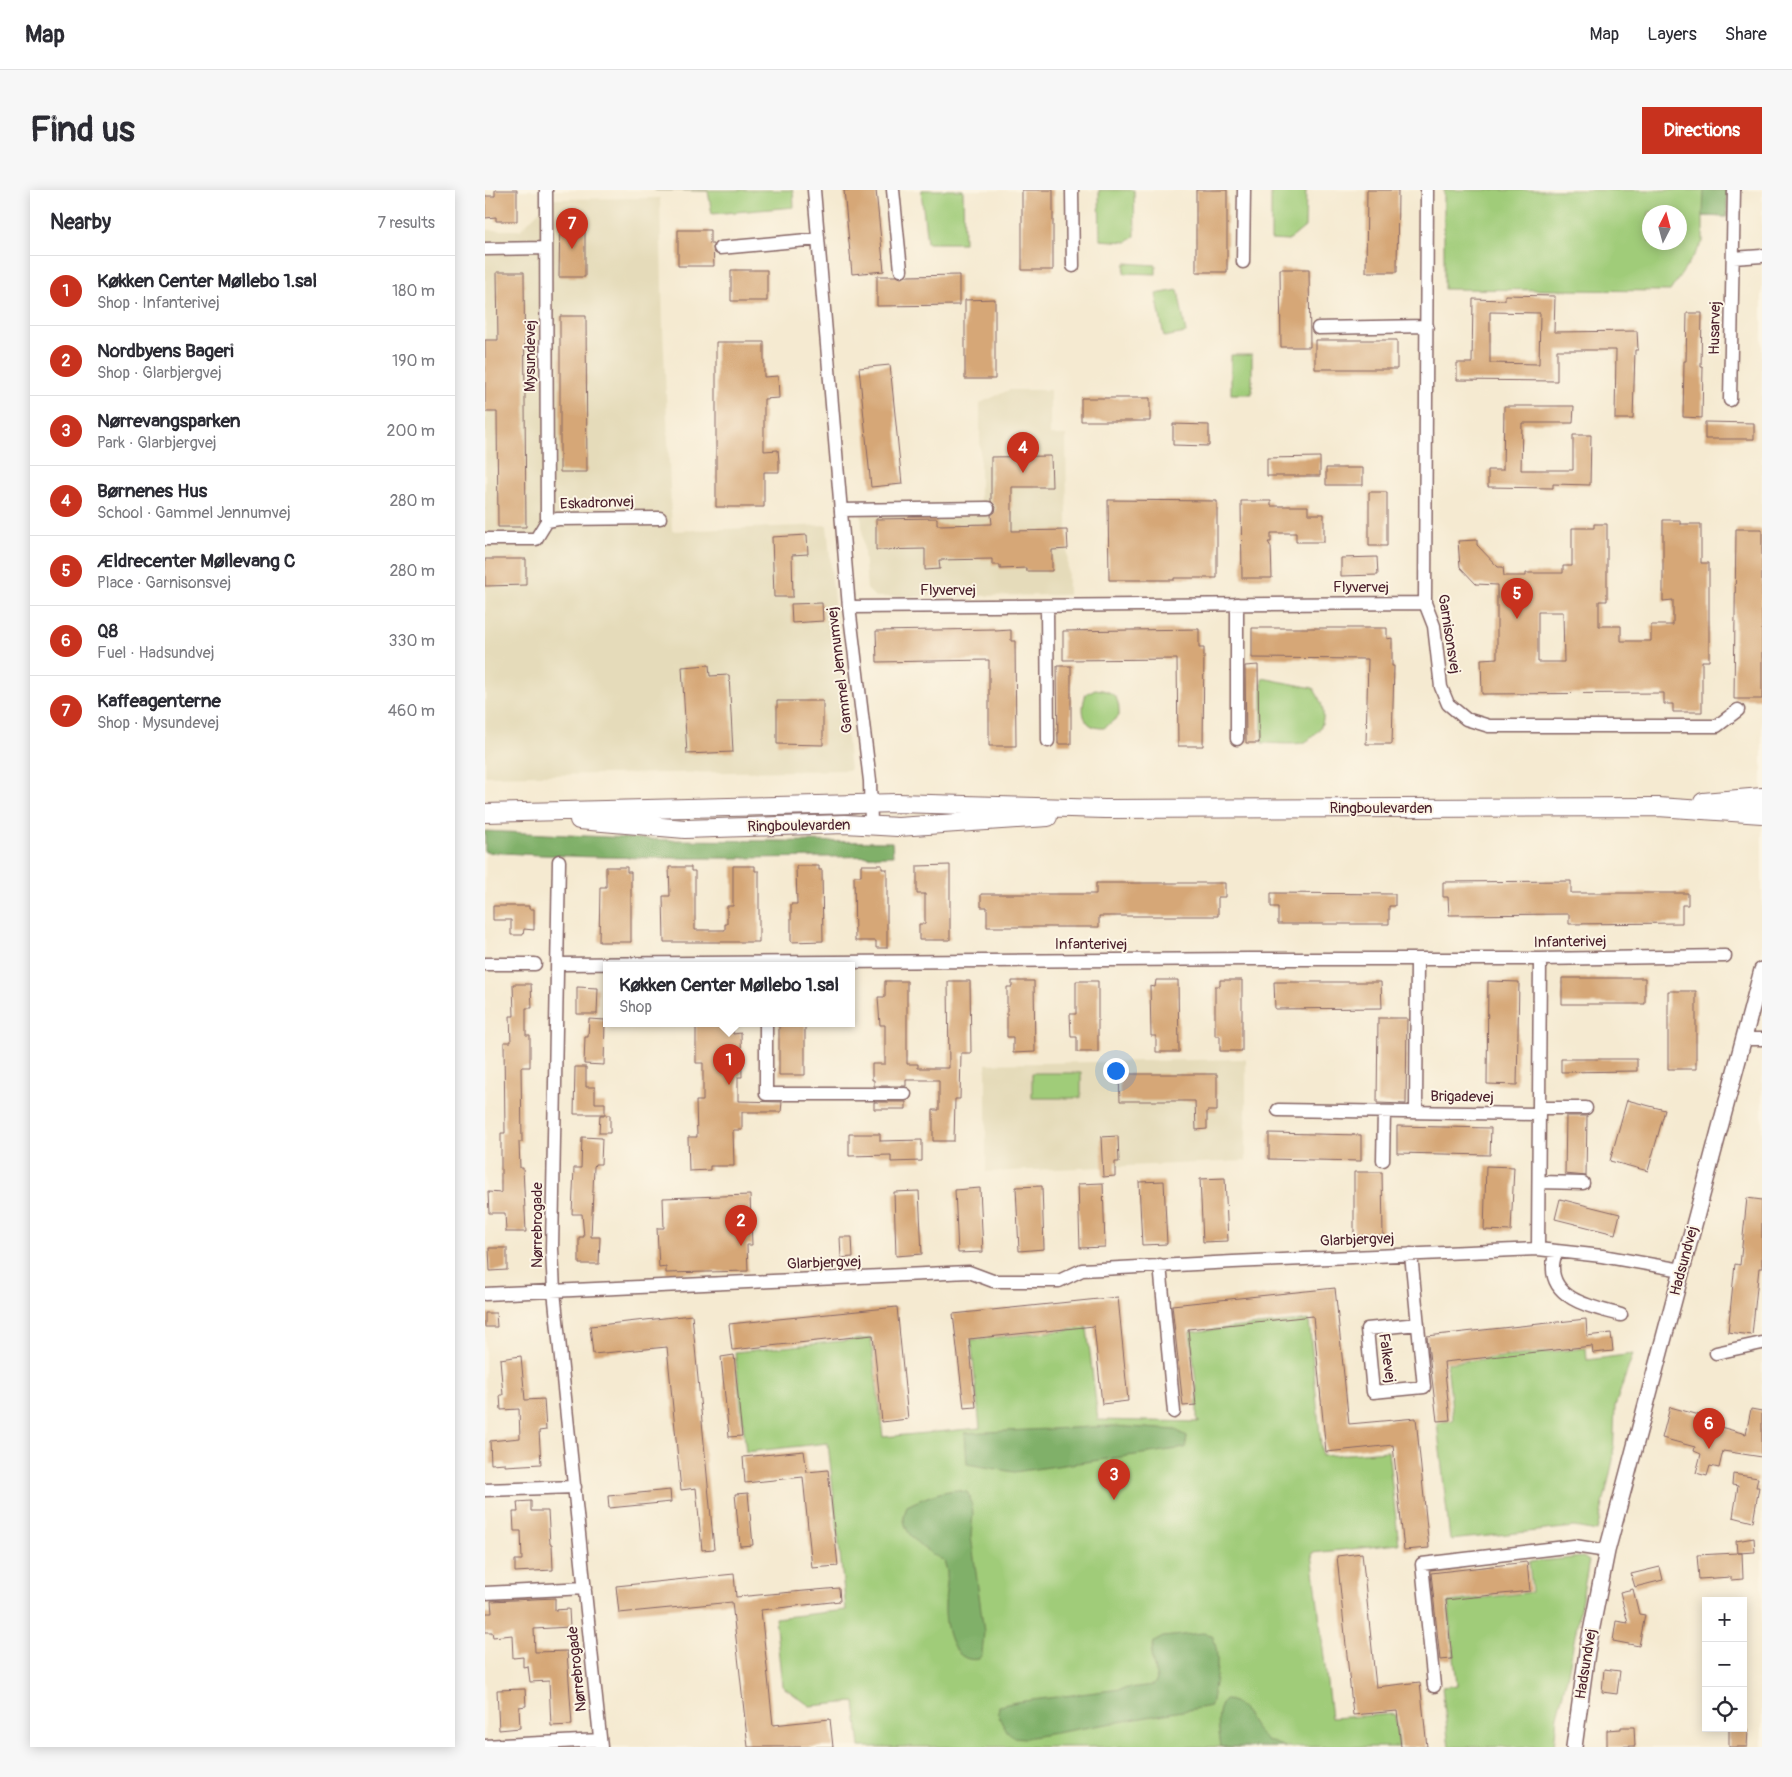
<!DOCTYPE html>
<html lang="en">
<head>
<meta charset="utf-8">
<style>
  :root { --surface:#fff; --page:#f7f7f7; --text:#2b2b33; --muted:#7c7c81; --line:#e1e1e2; --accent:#c8321e }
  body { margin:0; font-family:Pangolin,sans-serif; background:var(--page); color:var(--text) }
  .controls { position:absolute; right:15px; bottom:15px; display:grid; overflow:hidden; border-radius:0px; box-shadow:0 2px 12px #0003 }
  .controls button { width:45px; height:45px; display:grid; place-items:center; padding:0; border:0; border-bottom:1px solid var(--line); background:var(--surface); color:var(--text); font:25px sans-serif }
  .compass { position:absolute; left:1157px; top:15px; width:45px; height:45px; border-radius:50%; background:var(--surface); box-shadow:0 2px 12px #0003; rotate:6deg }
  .you { position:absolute; left:630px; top:880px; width:18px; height:18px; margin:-12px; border:4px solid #fff; border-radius:50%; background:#1a73e8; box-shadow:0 0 0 8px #1a73e833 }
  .badge { display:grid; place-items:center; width:32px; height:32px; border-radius:50%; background:var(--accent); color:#fff; font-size:16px; font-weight:700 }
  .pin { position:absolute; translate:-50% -41px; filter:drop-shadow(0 1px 2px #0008) }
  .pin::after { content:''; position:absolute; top:26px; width:18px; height:15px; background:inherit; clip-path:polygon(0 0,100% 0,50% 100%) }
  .popup { position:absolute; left:118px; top:772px; width:252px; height:65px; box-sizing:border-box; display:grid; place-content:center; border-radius:0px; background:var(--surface); filter:drop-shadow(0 1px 4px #0005); font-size:16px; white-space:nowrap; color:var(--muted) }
  .popup b { font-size:19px; color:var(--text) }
  .popup::after { content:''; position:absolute; left:50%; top:100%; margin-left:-10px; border:10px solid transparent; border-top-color:var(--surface) }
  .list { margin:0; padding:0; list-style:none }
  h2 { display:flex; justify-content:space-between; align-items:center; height:65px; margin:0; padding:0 20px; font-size:21px }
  h2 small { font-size:16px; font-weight:400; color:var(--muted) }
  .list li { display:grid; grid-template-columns:32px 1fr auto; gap:15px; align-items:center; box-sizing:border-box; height:70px; padding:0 20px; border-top:1px solid var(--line) }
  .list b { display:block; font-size:19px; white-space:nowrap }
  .list p { margin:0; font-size:16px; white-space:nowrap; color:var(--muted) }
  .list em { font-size:16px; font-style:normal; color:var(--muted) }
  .icon { flex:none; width:28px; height:28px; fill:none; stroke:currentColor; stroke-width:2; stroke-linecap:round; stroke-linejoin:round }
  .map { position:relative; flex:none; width:1277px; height:1557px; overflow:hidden; border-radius:0px }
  header { display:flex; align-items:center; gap:30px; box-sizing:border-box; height:70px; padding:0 25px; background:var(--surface); border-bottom:1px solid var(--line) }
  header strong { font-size:24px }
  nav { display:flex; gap:28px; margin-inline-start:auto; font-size:18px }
  .intro { display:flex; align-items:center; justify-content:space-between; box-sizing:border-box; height:120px; padding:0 30px }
  h1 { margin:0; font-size:35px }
  .button { padding:12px 22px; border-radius:0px; background:var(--accent); color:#fff; font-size:18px; font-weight:700 }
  main { display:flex; gap:30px; padding:0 30px }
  aside { flex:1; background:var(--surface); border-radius:0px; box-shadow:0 2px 12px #0003 }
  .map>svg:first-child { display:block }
  .built { fill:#e5dbba }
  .green { fill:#a0cc79; stroke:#757652; fill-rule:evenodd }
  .forest { fill:#80b069; stroke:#65684a }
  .building { fill:#d6a777; fill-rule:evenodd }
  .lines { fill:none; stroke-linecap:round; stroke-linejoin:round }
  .minor-casing { stroke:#866665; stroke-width:15 }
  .tertiary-casing { stroke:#866665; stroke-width:18 }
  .secondary-casing { stroke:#866665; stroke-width:20 }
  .minor { stroke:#fff; stroke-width:12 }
  .tertiary { stroke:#fff; stroke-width:15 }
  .secondary { stroke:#fff; stroke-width:18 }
  .labels { text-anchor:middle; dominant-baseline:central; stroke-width:4; stroke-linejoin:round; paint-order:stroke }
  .street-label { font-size:15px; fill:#4a1f2b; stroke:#fcf5e5 }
</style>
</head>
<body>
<header>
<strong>Map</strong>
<nav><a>Map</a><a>Layers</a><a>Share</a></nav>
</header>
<div class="intro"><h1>Find us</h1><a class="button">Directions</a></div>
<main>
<aside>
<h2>Nearby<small>7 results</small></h2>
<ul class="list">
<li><span class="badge">1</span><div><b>Køkken Center Møllebo 1.sal</b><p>Shop · Infanterivej</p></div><em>180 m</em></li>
<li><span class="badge">2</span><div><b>Nordbyens Bageri</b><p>Shop · Glarbjergvej</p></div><em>190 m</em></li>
<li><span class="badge">3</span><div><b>Nørrevangsparken</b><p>Park · Glarbjergvej</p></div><em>200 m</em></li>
<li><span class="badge">4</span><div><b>Børnenes Hus</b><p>School · Gammel Jennumvej</p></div><em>280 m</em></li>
<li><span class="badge">5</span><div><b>Ældrecenter Møllevang C</b><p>Place · Garnisonsvej</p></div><em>280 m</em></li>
<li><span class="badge">6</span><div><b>Q8</b><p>Fuel · Hadsundvej</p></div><em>330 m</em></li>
<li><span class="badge">7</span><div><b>Kaffeagenterne</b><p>Shop · Mysundevej</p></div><em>460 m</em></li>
</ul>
</aside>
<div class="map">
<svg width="1277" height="1557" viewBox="0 0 1277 1557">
  <rect width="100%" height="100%" fill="#fcf5e5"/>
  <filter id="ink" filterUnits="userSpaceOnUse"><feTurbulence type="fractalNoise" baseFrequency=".02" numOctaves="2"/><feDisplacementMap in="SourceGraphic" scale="10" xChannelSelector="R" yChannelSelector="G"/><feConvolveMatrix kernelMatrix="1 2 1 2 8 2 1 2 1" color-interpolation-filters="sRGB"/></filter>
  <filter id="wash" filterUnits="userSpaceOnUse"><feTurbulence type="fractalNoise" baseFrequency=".0096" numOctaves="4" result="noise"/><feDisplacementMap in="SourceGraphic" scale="20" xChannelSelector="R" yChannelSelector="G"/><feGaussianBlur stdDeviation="1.12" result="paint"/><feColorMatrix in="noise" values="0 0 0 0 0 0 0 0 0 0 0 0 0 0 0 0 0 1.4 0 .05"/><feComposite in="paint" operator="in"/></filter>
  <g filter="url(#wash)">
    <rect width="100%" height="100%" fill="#f5ead1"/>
    <path class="built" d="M175,8L178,139L187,341L342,335L365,580L0,586V40H35L66,9Z
      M524,200H565V245H581L583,405L390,407L382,399L376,324L495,321V213Z
      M761,869V971L501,982V874Z"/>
    <path class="green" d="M170,0H308L309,17L227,24L223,1Z
      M436,0H478L479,53H442Z
      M614,0H649L650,46L642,52L615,50Z
      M786,0H821L820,37L803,51L786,50Z
      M959,0H1242V27L1218,26V52L1185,101L959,99ZM1164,22H1194V52H1164Z
      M640,73L671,75V84L639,83Z
      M693,100L701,143L679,147L671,104Z
      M746,165H767V204H746Z
      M777,488L828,498C838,512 844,531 830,544C826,548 822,552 817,553C806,555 788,553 777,553Z
      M610,499C628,501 635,506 634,526L619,538C597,539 595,520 601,504Z
      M547,883H596V908H547Z
      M824,1130L837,1266L903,1261L914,1354L827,1363L846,1528L910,1524L914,1557H375L370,1512L325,1516L297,1496L290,1428L361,1420L343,1253L261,1262L250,1162L386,1148L398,1247L495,1238L486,1150L602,1138L613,1230L715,1232H712V1211L713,1210L705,1142Z
      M1101,1158L1102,1170L1148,1164L1130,1216L1128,1270L1112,1341L1089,1337L965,1350L952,1233L968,1230L962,1173Z
      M1098,1367L1104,1371L1083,1483L1072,1526L1069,1557H964L957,1497L972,1495L963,1412L1047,1402L1044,1372Z"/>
    <path class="forest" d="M1219,0H1242V27L1218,26Z
      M0,641L185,650L407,652L408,666C272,668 136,671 0,662Z
      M628,1236L691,1240L702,1247L700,1258L529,1282L482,1274L480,1243Z
      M470,1300L482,1302L485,1307L488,1323L486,1346L499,1442L497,1464L494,1469C466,1475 459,1434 460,1414C460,1404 463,1393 462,1383C462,1379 460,1375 459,1371C444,1362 420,1349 419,1328C419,1324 421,1320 422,1316C438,1308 453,1302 470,1300Z
      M718,1443L727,1445C737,1468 730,1492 726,1516L541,1548L527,1547C520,1538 511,1529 514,1516L531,1512L668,1495L672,1490L666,1465L669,1452L678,1447Z
      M739,1510C759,1509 765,1536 778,1547C783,1552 793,1554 800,1557H736C734,1542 730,1523 739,1510Z"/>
    <g id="blocks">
      <path class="building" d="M10,0H32V31H11V27L0,28V6H10Z
        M359,0H391L399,81L367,84Z
        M537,0H568V80H537Z
        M711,0H742V82H711Z
        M882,0H913L912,82H881Z
        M75,29L100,30V87H74Z
        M193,40H225V54H228L229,76H193Z
        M795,79H824L825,157H796Z
        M246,80H282V111H246Z
        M12,82H39L41,337H13L12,222H0V150H13Z
        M474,85V115L392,116V86H411L416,88L422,86Z
        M1020,105L1070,106L1069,142L1152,141L1153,160H1150L1148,229H1130L1131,160H1072V191L972,190V173H987L988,109L1020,110ZM1005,122L1055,123L1054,174L1005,173Z
        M510,109V189H480V110Z
        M1202,123H1217L1216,177H1218L1217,228L1198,227L1199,171H1201Z
        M75,126H101L102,282H75Z
        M830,150H912V179H830Z
        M231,152H279V187L293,186L294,208L279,209V261L293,260L294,271V282H279V317H231Z
        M405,175L417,294L386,297L374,178Z
        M596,208H665V231H596Z
        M1019,216H1089L1088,233H1037L1036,280H1088V245H1106L1105,295L1068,294V298L1003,297V280H1018Z
        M1220,232L1269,233V249H1220Z
        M688,234L724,235V256L688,255Z
        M566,266L567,297H527V341L582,340L583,359L567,360V381H541V378L515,379V375H507V369L454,370L455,379L440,380V359L391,360V329L452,328V335L507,334L506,325L510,322L511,317L506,311V267Z
        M835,267V286H782V268Z
        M841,278H878V295H841Z
        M884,302H902V356H884Z
        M623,310L732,311V388H689V390H624Z
        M756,311H786V316H823V324H839V352H811V343H786V352H783L786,357L787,388H757Z
        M1178,330H1195V334H1216V373H1224V471H1217V522H1188V514H1179V503L997,504L996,469L1012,468V395L991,394L975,377L973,351L992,350V355L1013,377H1018L1019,386H1041V383H1078V376H1087V338H1109V334H1122V411H1114V436H1136V451H1166V435H1188V410L1178,411ZM1053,422H1078L1079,472H1053Z
        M1251,339H1277V509H1249Z
        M322,345L323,364L307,365L308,407H289L287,347Z
        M892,367L893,385L856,386V368Z
        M0,369H41V395L0,396Z
        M337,413L338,431L307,433L306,414Z
        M767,438H902V449L907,448V476H909L907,554H881L883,469L767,468Z
        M510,439V441L526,440V451H530L531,556H504V470L392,472L391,441Z
        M714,439V458H719L718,556H693L692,469L578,470V441Z
        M224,475L225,486L244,485L248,562L202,564L197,477Z
        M773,475L774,553H761L760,476Z
        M572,476H586V554H573Z
        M292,511H338V555L292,554Z
        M376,675H397V679H402V758H391V751H370L369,686H376Z
        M465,675V750H434V734H440V704H432V676Z
        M248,676H270V681H274V752H179L178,706H185L184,677H206V681H210V740H240V734H242V716H248Z
        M311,676H334V680H337L338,751L306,752V714H312Z
        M121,677H142V682H146V752H114L115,697H121Z
        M1086,691V703H1203V715H1197V733L1084,734V724L964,725L963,707H958V692Z
        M611,693H740V707H733V726H614V737H502V717H496V704H611Z
        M786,703L910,704V716H904V734H793V717H786Z
        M8,716H44V719H49V740L39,739L38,745H26V730H8Z
        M1077,788H1160V814H1077Z
        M671,790H693L694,862H671V846H666L665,796L670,797Z
        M735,790H757V861H735V846H730V796H735Z
        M400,791H422V874H433V878H464L463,791H485L486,863H476L475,909H470L469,951H448V920H454V890H421V896H389V890H387V874H400V835H395L393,807H400Z
        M527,791H549L550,862L528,863V847H522V797H527Z
        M591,791H613V862H592V847H586L585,824H591Z
        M1003,791L1034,792L1032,895L1002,894Z
        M789,792H896L897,818L790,819Z
        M28,794H46L47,818H41V845H45V877H36L37,952H34L35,978H38L41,1042H21L20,1023H4L3,1002L16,1003V943H20L19,852H26L25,826H29Z
        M92,797L113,798L112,824H92Z
        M1183,801H1211V879H1183Z
        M893,828H922L921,914L892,913Z
        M104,829L120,830L119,875L99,874L100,847H103Z
        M211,834H248V844L256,843L257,887H253V911L297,912L296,922H257V940H248L249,976H225V980L204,981L203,947H212L211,911H218V873H211Z
        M294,834H320V885H294Z
        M1076,869H1152V881L1076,882Z
        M90,877H101V897H110V913H120V924H89Z
        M634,884H732V921H722V939L711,940L710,911H635Z
        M1142,910L1180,920L1163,981L1125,971Z
        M389,912H421V919H389Z
        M115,925H125V943H114Z
        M1081,926H1102L1101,986L1080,984Z
        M912,936L1006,938L1005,965L912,963Z
        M784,943L876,945V971L784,969Z
        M364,944H395V951L437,950V971L406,972V965L364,966Z
        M633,946L634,972H630V986L618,987L616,947Z
        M97,947L117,948L116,974H110L109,977L106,1047H115L114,1074H94V1047H99L97,1024H87L89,978H96Z
        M1001,976L1029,977L1026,1041L999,1040Z
        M869,982H897L898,1046H869Z
        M740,988L743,1051L718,1052L715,989Z
        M679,991L682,1054L657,1055L654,992Z
        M618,993L620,1057L595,1058L593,994Z
        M557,996L559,1059L534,1061L531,997Z
        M495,998L498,1062L473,1063L470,1000Z
        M434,1001L437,1064L411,1066L409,1002Z
        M265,1005L267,1055H262L263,1081L181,1083V1077L174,1078L172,1038H179L178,1008Z
        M1262,1008L1277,1010V1078H1274L1267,1145L1243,1142L1250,1074L1255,1075Z
        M1075,1009L1135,1024L1130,1044L1070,1029Z
        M355,1047H367L368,1067L356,1068Z
        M4,1058H22V1080L5,1081Z
        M850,1098L864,1234L931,1228L944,1358L919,1360L908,1255L841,1262L828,1126L703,1139L711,1215L698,1216L687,1115Z
        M633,1107L643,1211L617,1214L609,1136L484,1149L491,1217L479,1218L468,1124Z
        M412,1117L423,1229L397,1232L388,1145L247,1160L244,1134Z
        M0,1123H11L12,1137H0Z
        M207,1125L229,1359L217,1360L211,1298L196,1300L182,1157L108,1164L105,1136Z
        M1101,1129L1102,1146L1126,1143L1128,1161L1108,1163L1107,1156L959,1172L965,1230L952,1231L942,1146Z
        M249,1165L257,1246L244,1247L236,1167Z
        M36,1166L40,1210L59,1209L61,1240L54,1241L56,1274L20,1276V1273L6,1274L5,1251L35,1248L34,1219L16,1220L15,1205H18L15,1169Z
        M1185,1217L1218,1226L1217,1232L1261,1244L1266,1219L1277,1221V1267L1238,1261L1234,1278L1225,1276L1222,1286L1211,1283L1216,1264L1209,1261L1210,1257L1177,1248Z
        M319,1261L322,1282L343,1280L353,1376L327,1378L318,1287L260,1293L258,1267Z
        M1248,1284L1273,1288L1271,1297H1274L1268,1332L1248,1327L1253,1296L1247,1295Z
        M185,1300L186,1312L124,1318L123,1306Z
        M263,1303L268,1355L255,1356L250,1304Z
        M46,1311V1321H63L65,1354H67L68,1380L30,1382V1370H37L36,1341H29L28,1322H33L32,1312Z
        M1269,1348L1270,1362L1253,1363H1257L1258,1389L1246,1390V1387L1214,1389L1212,1365L1252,1363L1251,1351Z
        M877,1363L891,1497L935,1492L942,1557H916L912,1521L868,1525L852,1366Z
        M1042,1372L1045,1401L961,1410L967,1469L955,1470L946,1383Z
        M1175,1377L1178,1390L1150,1397L1146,1384Z
        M249,1384L251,1407L354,1398L355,1411L276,1420L288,1535L345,1529L348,1557H263L247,1412L134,1423L131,1396Z
        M1148,1399L1154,1424L1160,1425L1154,1456L1128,1451L1131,1431L1143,1433L1135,1402Z
        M70,1408V1420L84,1419L85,1437L49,1439L50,1462L82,1461L87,1535L66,1536L64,1491L45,1492L43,1476L38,1477V1467L28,1468L27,1445L8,1447L7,1442H0V1423H7L6,1411Z
        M1119,1479L1135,1481L1132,1504L1117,1502Z
        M40,1499L41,1516L34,1517L35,1538L14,1540L12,1500Z
        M1136,1537H1149L1150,1556L1122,1557V1540L1136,1539Z
        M1244,1538H1260V1540H1263L1262,1557H1244Z"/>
    </g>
  </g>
  <g filter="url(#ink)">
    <use href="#blocks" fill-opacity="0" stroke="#866665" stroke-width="1"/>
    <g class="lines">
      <g class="minor-casing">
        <path id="minor" d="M61,0L62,331
          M329,0L364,417L385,591L386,636
          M408,0L416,80
          M587,0L588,76
          M942,0L940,413L949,436L956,497L963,514L981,529L1004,536H1232L1253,520
          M235,58L333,49
          M0,59L61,58
          M1248,68L1277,66
          M758,72L759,0
          M833,138L942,136
          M1245,210L1249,0
          M356,320L503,318
          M0,349H51L62,331L73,329L175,328
          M752,414V549
          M562,416L563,551
          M364,417L940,413
          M74,671L67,1059L69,1101L116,1557
          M0,774H50
          M73,774L765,769H1055L1240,766
          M281,834V904H420
          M1259,849H1277
          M1054,918H1101
          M793,920L1054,924
          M931,922L932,769
          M898,970L899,922
          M1054,992L1098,993
          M1053,1059L1055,769
          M1071,1061C1070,1066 1068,1071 1068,1076C1066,1111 1112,1118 1136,1125
          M926,1064C930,1108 935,1153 939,1197L888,1202L882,1139L933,1134
          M675,1075L689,1222
          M0,1104L484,1082L508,1091H574L597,1080L748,1072L1053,1059L1117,1066L1197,1080
          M1231,1163L1277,1153
          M0,1300L90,1297
          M0,1403L100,1398
          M949,1496L937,1374L1089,1356L1122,1361
          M0,1556L115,1550"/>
      </g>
      <g class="tertiary-casing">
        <path id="tertiary" d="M1089,1557L1102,1462L1122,1361L1277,780"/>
      </g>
      <g class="secondary-casing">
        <path id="secondary" d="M1218,612L1277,607
          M0,623L412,613L620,619L1173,617L1277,624
          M94,630L200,639L360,634L413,637L563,627"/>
      </g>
      <use href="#minor" class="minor"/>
      <use href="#tertiary" class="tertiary"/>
      <use href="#secondary" class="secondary"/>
    </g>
  </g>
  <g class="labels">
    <g class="street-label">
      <text transform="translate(1230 138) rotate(-89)">Husarvej</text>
      <text transform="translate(45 166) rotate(-90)">Mysundevej</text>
      <text transform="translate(112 313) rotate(-2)">Eskadronvej</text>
      <text x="876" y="397">Flyvervej</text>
      <text x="463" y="400">Flyvervej</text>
      <text transform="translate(964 444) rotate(81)">Garnisonsvej</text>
      <text transform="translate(355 480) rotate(-97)">Gammel Jennumvej</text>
      <text x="896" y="618">Ringboulevarden</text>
      <text transform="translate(314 636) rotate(-1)">Ringboulevarden</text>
      <text transform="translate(1085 752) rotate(-1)">Infanterivej</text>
      <text x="606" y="754">Infanterivej</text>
      <text transform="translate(977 907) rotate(1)">Brigadevej</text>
      <text transform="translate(52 1035) rotate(-90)">Nørrebrogade</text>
      <text transform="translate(872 1050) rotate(-2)">Glarbjergvej</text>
      <text transform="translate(1199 1071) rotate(-75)">Hadsundvej</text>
      <text transform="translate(339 1073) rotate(-2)">Glarbjergvej</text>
      <text transform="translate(902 1168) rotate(82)">Falkevej</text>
      <text transform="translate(1101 1474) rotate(-81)">Hadsundvej</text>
      <text transform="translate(92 1479) rotate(-96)">Nørrebrogade</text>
    </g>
  </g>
</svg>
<div class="controls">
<button>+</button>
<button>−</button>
<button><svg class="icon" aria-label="locate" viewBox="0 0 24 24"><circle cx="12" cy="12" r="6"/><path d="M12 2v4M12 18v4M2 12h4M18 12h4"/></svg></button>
</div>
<svg class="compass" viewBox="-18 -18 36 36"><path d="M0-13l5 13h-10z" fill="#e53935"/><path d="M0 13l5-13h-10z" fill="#7c7c81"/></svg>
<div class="you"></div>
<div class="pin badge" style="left:244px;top:895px">1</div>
<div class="popup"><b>Køkken Center Møllebo 1.sal</b>Shop</div>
<div class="pin badge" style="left:256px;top:1056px">2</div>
<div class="pin badge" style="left:629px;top:1310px">3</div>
<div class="pin badge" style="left:538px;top:283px">4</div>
<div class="pin badge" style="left:1032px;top:429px">5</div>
<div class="pin badge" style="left:1224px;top:1259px">6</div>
<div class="pin badge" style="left:87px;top:59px">7</div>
</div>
</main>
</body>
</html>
